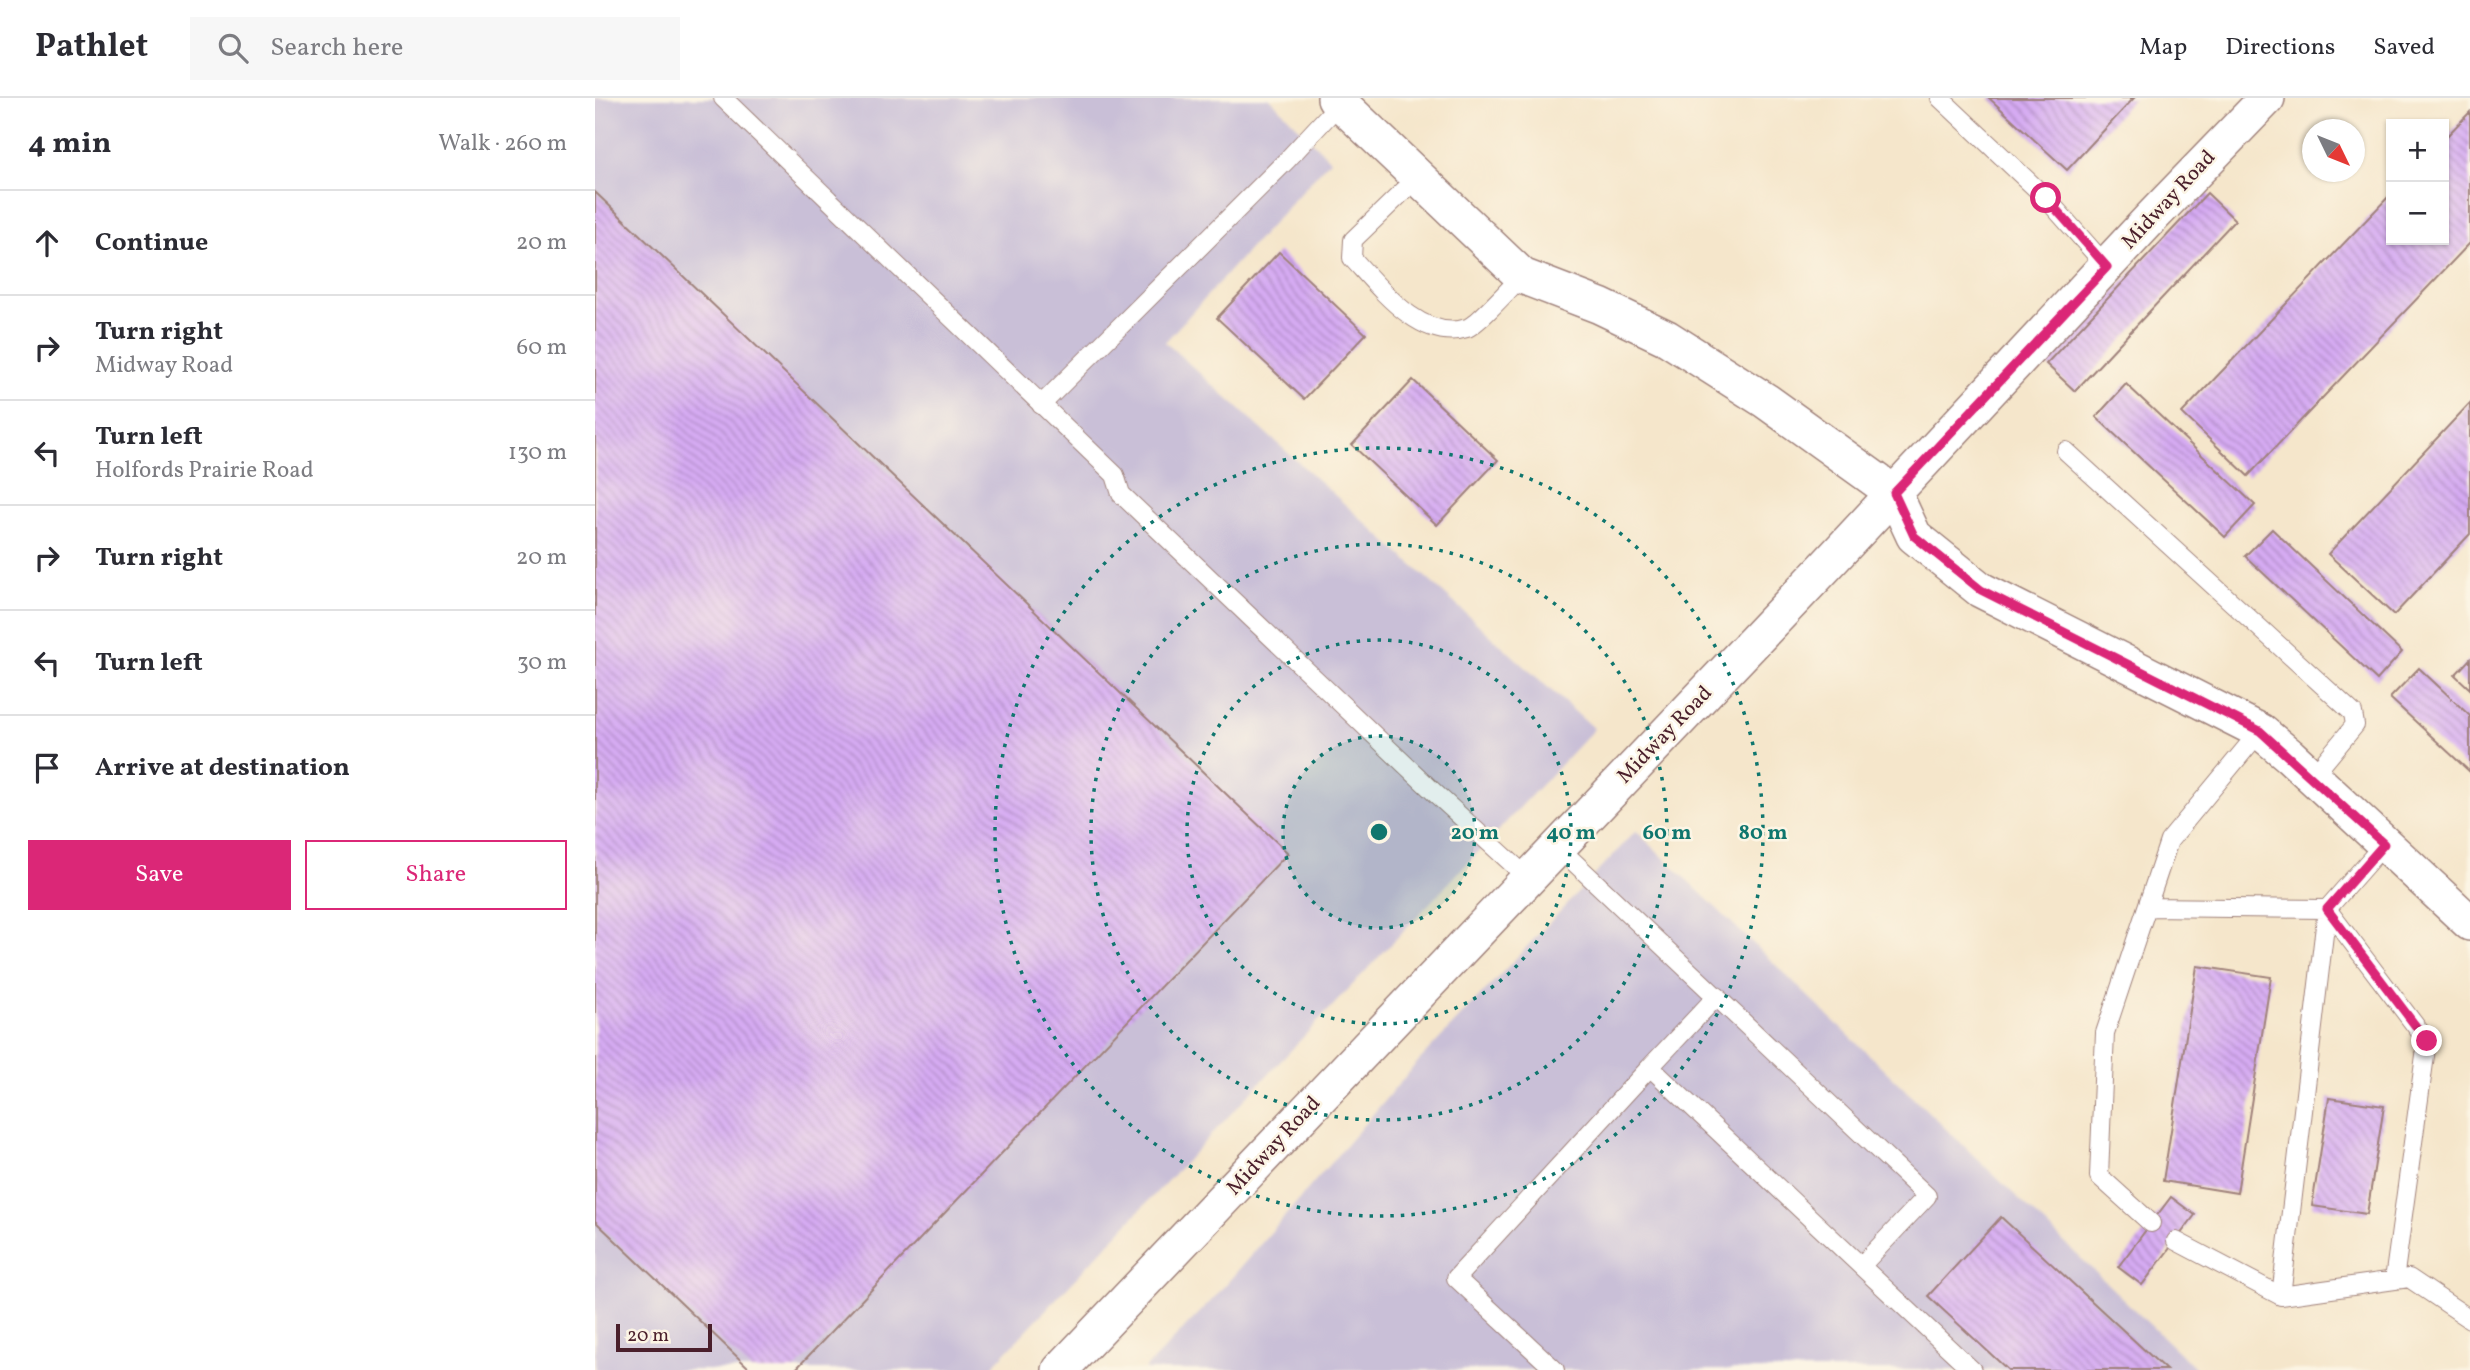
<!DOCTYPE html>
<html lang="en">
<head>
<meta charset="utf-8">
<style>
  :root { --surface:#fff; --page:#f7f7f7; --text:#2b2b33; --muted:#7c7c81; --line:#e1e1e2; --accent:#db2777 }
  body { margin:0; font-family:Vollkorn,serif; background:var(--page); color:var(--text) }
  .controls { position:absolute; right:21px; top:21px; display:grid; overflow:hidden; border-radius:0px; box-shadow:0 2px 5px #0004 }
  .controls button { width:63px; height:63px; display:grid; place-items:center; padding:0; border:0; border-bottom:2px solid var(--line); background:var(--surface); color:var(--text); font:35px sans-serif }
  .compass { position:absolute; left:1707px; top:21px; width:63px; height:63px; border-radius:50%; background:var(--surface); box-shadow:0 2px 5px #0004; rotate:133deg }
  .scale { position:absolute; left:21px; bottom:18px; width:96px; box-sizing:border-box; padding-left:7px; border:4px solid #4a1f2b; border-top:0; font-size:19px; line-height:24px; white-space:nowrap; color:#4a1f2b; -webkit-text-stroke:5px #fcf5e5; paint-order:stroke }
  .stop { position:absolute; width:21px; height:21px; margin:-16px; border:5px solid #db2777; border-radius:50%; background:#fff }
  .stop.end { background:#db2777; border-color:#fff; box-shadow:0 2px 7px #0008 }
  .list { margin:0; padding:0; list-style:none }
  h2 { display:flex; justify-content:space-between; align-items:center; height:91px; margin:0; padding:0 28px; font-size:30px }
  h2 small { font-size:23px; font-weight:400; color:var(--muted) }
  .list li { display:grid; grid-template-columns:46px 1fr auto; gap:21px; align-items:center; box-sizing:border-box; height:105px; padding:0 28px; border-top:2px solid var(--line) }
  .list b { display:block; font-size:26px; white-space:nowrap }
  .list p { margin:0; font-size:23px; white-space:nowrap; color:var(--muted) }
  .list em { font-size:23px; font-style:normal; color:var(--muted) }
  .actions { display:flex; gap:14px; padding:21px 28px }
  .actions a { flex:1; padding:16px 0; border:2px solid var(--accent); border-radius:0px; text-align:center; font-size:24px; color:var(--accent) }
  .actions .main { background:var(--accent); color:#fff }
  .icon { flex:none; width:38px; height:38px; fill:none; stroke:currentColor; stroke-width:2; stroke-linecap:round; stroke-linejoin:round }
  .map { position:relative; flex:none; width:1875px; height:1272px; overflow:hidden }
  header { display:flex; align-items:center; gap:42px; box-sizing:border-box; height:98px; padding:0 35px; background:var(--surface); border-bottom:2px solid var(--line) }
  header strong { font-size:33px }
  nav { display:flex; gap:38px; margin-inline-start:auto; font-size:24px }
  .search { width:490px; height:63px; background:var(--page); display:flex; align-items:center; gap:18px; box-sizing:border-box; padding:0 24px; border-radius:0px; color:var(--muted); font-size:26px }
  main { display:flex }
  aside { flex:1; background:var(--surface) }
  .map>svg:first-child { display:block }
  .industrial { fill:#c9bfd7 }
  .building { fill:url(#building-back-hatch) }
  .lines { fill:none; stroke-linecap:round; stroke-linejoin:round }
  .service-casing { stroke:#a0827b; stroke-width:20 }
  .minor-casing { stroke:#a0827b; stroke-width:38 }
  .service { stroke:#fff; stroke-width:18 }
  .minor { stroke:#fff; stroke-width:35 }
  .route { stroke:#db2777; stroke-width:9 }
  .ring { fill:none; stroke:#0f766e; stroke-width:3.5; stroke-dasharray:3.5 7 }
  .labels { text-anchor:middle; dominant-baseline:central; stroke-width:5; stroke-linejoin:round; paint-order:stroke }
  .street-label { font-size:21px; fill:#4a1f2b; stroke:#fcf5e5 }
  .centre { fill:#0f766e; stroke:#fcf5e5; stroke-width:3.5 }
  .ring-label { font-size:21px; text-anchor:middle; font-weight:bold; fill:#0f766e; stroke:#fcf5e5; stroke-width:5; stroke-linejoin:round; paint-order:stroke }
</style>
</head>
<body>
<header>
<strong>Pathlet</strong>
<div class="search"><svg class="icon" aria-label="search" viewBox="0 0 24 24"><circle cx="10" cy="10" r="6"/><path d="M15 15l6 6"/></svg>Search here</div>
<nav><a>Map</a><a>Directions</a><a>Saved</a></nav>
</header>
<main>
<aside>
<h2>4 min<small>Walk · 260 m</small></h2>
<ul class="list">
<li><svg class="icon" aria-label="ahead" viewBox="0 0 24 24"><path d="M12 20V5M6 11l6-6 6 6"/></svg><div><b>Continue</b></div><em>20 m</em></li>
<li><svg class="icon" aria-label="right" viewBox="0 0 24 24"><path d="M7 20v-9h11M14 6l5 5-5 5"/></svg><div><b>Turn right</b><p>Midway Road</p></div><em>60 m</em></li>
<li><svg class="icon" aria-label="left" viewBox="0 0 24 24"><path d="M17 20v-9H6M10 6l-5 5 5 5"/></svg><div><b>Turn left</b><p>Holfords Prairie Road</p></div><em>130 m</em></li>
<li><svg class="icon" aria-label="right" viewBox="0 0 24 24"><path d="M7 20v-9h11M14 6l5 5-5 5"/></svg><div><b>Turn right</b></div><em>20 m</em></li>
<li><svg class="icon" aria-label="left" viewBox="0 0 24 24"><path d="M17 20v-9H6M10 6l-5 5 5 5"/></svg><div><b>Turn left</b></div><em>30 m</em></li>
<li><svg class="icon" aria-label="arrive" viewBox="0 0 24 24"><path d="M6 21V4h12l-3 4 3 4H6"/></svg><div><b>Arrive at destination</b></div></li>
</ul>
<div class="actions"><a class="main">Save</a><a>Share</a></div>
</aside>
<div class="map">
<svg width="1875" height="1272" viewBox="0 0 1875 1272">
  <defs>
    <pattern id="building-back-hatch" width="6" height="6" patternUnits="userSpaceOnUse" patternTransform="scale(1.75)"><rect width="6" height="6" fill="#d6abf3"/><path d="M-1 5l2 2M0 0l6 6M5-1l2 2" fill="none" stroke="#b08bc5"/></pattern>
  </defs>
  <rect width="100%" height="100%" fill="#fcf5e5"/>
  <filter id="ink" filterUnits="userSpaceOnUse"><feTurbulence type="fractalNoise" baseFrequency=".0143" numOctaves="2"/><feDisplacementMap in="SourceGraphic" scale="14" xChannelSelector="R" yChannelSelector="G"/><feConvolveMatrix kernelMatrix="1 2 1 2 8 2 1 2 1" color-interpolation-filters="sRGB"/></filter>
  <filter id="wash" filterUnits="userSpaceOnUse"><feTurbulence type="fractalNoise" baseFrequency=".00686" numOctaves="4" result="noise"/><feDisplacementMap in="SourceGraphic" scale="28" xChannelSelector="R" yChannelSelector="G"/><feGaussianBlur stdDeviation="1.57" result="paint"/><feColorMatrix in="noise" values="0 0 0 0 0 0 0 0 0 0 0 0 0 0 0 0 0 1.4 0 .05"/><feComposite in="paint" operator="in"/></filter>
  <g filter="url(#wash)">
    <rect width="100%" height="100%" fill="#f5e6cb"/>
    <path class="industrial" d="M0,0H675L735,62L570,244L999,631L394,1272H0Z
      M1041,733L1602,1272H549L620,1199L821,966Z"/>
    <g id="blocks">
      <path class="building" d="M1394,0H1539L1472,72Z
        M1875,14V145L1653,378L1587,315L1796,96V142H1849V41Z
        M0,94L693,755L200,1272H156L0,1123Z
        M1612,95L1640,122L1480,293L1451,266Z
        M684,154L771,236L709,301L622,220Z
        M818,282L903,362L842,427L757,347Z
        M1531,286L1660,407L1630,439L1501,319Z
        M1875,305V436L1799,517L1733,456Z
        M1677,431L1807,554L1782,582L1650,458Z
        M1875,561V591L1860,577Z
        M1824,570L1875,618V674L1795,600Z
        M1602,868L1676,879L1642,1095L1568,1083Z
        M1734,1000L1789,1008L1772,1116L1717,1108Z
        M1576,1099L1600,1117L1547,1187L1523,1169Z
        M1406,1119L1571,1272H1413L1333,1198Z"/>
    </g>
  </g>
  <g filter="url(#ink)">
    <use href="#blocks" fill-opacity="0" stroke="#a0827b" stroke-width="2"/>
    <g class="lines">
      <g class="service-casing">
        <path id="service" d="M128,0L520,377L526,396L841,696L933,780
          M1345,0L1451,100L1512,169
          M823,79L758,142L757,160C784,189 826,245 872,230C882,227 917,188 927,178
          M446,307L692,62L745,5
          M1471,353L1758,615L1760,627L1717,679
          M1665,633L1574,743L1552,809L1732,811L1832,943L1799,1182
          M1789,746L1732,811L1686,1198L1814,1180L1875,1221
          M963,749L1332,1098L1266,1168L1377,1272
          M1552,809L1510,935L1504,1078L1556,1125
          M1122,898L1055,969L1266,1168
          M1581,1143L1686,1198
          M960,1272L861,1180L1055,969"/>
      </g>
      <g class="minor-casing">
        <path id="minor" d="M740,0L927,178L1005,208L1072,240L1171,303L1299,395L1319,438L1386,492L1665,633L1695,658L1875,825
          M465,1272L1230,469L1556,120L1672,0"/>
      </g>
      <use href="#service" class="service"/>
      <use href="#minor" class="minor"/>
    </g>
  </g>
  <g class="lines" filter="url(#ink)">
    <path class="route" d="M1451,100L1512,169L1299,395L1319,438L1386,492L1665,633L1789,746L1732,811L1832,943"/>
  </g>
  <circle cx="784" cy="734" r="96" fill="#0f766e" fill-opacity=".12"/>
  <g class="ring">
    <circle cx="784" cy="734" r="96"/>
    <circle cx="784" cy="734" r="192"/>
    <circle cx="784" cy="734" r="288"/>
    <circle cx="784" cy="734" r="384"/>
  </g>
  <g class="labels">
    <g class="street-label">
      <text transform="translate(1574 102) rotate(-47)">Midway Road</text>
      <text transform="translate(1070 637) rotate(-46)">Midway Road</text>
      <text transform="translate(679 1048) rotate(-47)">Midway Road</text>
    </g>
  </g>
  <circle cx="784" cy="734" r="10" class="centre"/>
  <g class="ring-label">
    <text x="880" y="741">20 m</text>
    <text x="976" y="741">40 m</text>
    <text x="1072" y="741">60 m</text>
    <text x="1168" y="741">80 m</text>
  </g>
</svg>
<div class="controls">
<button>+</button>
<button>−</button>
</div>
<svg class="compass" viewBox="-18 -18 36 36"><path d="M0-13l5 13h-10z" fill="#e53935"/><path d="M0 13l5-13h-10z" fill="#7c7c81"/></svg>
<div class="scale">20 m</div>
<div class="stop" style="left:1451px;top:100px"></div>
<div class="stop end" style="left:1832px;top:943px"></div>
</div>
</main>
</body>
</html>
